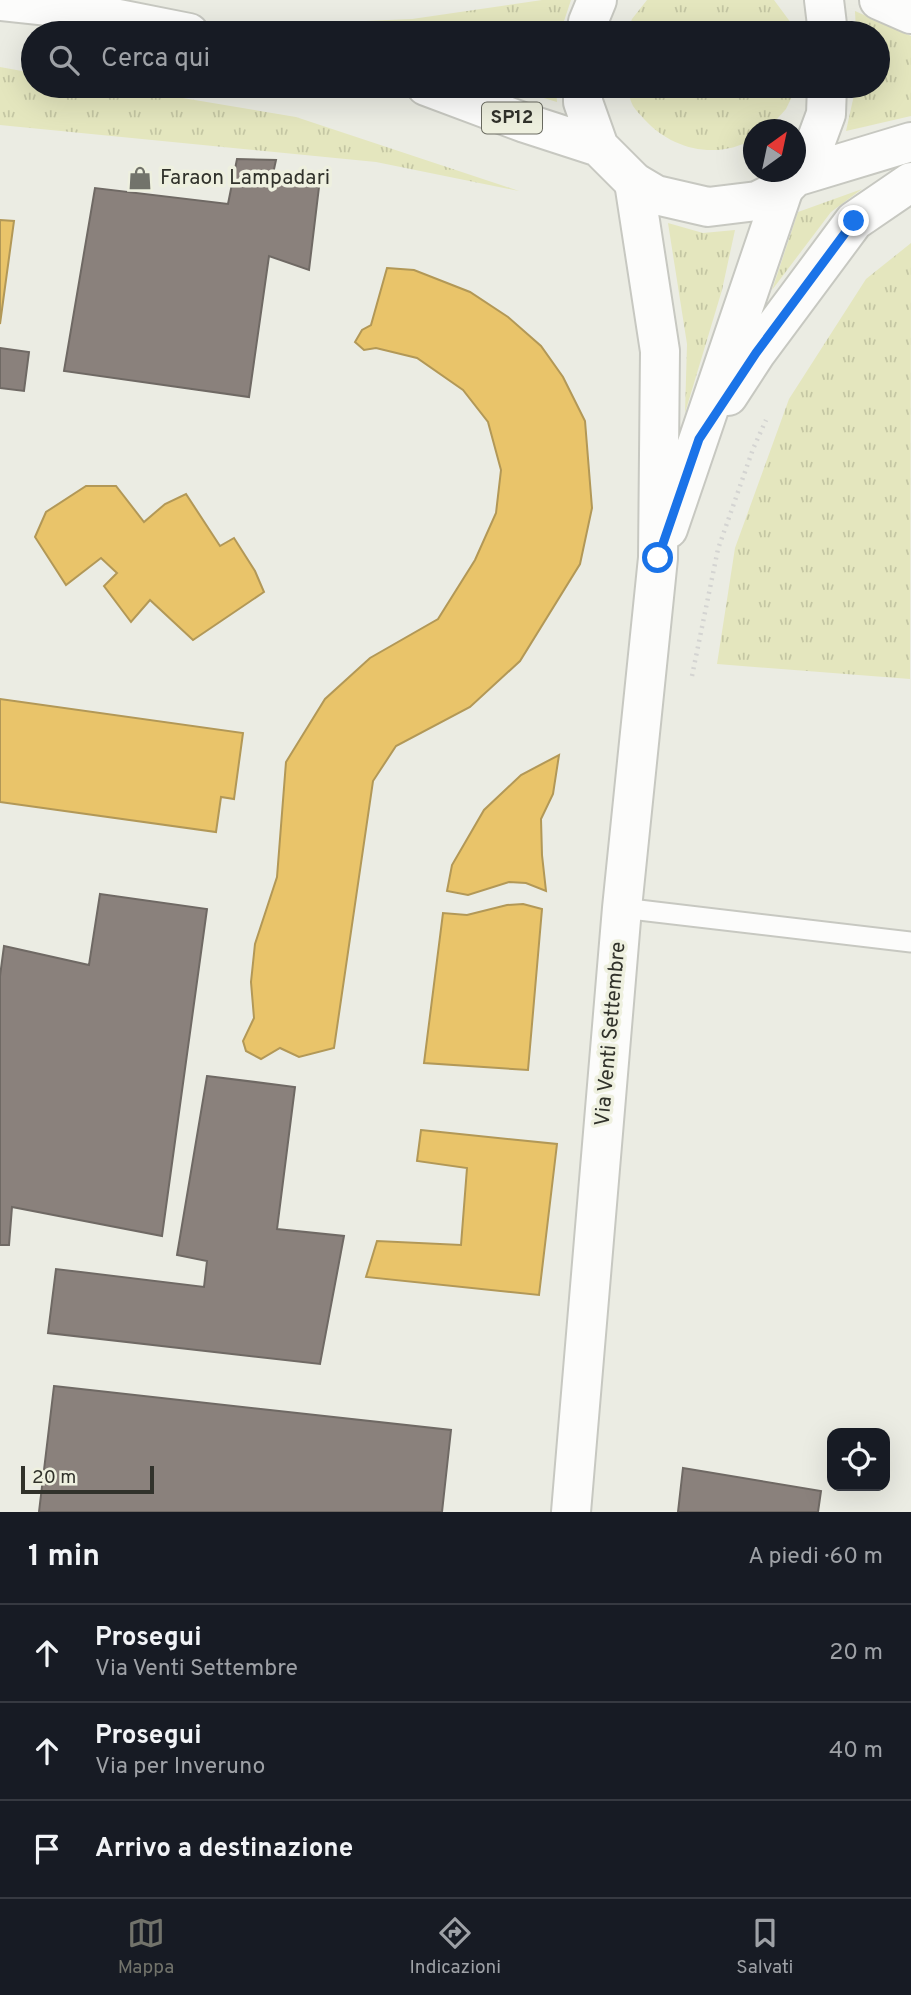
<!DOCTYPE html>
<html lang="it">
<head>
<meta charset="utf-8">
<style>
  :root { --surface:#171b24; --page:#20242c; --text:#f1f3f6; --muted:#9ea1a6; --line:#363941; --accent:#72736b }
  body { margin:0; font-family:Overpass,sans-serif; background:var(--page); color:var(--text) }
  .controls { position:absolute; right:21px; bottom:21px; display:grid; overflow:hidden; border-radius:14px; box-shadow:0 7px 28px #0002 }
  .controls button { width:63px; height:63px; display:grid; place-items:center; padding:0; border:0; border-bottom:2px solid var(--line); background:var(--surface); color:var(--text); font:35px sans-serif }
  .compass { position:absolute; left:743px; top:119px; width:63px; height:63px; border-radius:50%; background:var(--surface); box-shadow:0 7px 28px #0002; rotate:33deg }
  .scale { position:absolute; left:21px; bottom:18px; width:133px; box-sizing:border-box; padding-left:7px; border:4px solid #31322b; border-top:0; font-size:19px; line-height:24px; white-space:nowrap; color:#31322b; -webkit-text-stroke:5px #eef0df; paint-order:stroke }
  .stop { position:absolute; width:21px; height:21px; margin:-16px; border:5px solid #1a73e8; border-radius:50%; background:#fff }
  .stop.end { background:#1a73e8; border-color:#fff; box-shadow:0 2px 7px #0008 }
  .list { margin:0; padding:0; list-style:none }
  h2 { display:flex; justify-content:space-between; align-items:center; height:91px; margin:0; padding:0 28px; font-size:30px }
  h2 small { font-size:23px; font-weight:400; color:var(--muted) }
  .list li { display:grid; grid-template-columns:46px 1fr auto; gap:21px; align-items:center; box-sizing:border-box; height:98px; padding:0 28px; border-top:2px solid var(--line) }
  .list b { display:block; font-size:26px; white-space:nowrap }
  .list p { margin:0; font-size:23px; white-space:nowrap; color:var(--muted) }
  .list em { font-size:23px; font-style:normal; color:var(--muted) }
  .icon { flex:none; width:38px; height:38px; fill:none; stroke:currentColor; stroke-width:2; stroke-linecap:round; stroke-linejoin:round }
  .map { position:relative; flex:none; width:911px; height:1512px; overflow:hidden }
  .search { position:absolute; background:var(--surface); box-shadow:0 7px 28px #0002; left:21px; right:21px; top:21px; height:77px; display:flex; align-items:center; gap:18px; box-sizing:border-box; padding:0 24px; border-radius:38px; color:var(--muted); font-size:26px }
  .sheet { height:385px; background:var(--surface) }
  nav { display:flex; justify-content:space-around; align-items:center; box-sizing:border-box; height:98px; border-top:2px solid var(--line); background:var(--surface); font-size:19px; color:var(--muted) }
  nav a { display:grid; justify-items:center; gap:4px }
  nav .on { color:var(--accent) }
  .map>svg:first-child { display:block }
  .grass { fill:url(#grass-tufts) }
  .homes { fill:#e9c46a; stroke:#b29857; stroke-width:2 }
  .industry { fill:#8a817c; stroke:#6f6964; stroke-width:2 }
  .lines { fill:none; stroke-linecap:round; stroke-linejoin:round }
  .service-casing { stroke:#c7c8c1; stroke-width:23 }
  .minor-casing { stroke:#c7c8c1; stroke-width:42 }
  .primary-casing { stroke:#c7c8c1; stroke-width:42 }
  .path { stroke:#d4d4d2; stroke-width:4.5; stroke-dasharray:2 5; stroke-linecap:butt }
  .service { stroke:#fcfcfb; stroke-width:19 }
  .minor { stroke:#fcfcfb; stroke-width:38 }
  .primary { stroke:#fcfcfb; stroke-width:38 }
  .route { stroke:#1a73e8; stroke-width:9 }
  .labels { text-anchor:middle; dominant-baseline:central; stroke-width:7; stroke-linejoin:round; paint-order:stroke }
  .shield { fill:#eef0df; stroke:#6a6b61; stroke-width:2 }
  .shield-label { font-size:19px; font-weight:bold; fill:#31322b }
  .poi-label { font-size:21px; fill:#31322b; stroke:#eef0df; text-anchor:start }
  .street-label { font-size:21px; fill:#31322b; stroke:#eef0df }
</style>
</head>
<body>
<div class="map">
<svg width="911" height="1512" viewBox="0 0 911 1512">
  <defs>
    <pattern id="grass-tufts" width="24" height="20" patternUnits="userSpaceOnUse" patternTransform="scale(1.75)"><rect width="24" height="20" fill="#e4e6be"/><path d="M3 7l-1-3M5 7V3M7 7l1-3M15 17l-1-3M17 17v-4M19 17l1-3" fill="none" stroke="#c4c6a3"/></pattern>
  </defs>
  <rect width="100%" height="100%" fill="#ebece3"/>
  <path class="grass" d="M542,0H571L560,33H289L251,26L412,19Z
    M647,0H774L794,27L795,33H627L632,19Z
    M855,11L911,36V116L846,131L856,86H878V33H856Z
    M0,67L33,73V86H111L296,117L519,191L376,162L0,125Z
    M504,86H556L557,102Z
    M626,86H797L786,109L768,129L754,130L753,139C717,160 672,150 644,119C641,115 636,111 633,106C630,100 628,92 626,86Z
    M862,189L831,212L772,290L798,212Z
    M668,223L703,233L735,230L722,290L685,413L687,344Z
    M911,243L910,679L717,664L735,548L789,399L866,279Z"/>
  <path class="homes" d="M0,220L14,221L0,324Z
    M387,268L414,270L470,292L508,317L541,346L563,377L585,421L592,508L580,564L520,661L470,707L396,746L373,781L334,1048L299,1057L280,1048L261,1059L246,1051L243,1041L254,1018L251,982L255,944L277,877L286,762L325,699L370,658L438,619L475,560L496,513L501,470L488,422L463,390L417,358L376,348L364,350L355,342L362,330L371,325Z
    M86,486H116L144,522L165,504L186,494L220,546L234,538L255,571L264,592L193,640L150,600L131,622L104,586L117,573L101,558L66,585L35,537L46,512Z
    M0,699L243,733L234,799L221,797L216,832L0,802Z
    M559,755L553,794L541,819L542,855L546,891L526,883L509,882L468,895L447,891L452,865L484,810L521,775Z
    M523,904L542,909L528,1070L424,1063L443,913L467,915L507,905Z
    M421,1130L557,1144L539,1295L366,1277L377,1241L461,1245L467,1168L417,1161Z"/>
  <path class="industry" d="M237,159L276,160L271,183L319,187L309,270L269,256L249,397L64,371L95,188L228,204Z
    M0,348L29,352L24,391L0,388Z
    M100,894L207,909L162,1236L12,1207L9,1245H0V976L4,946L89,965Z
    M207,1076L295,1087L277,1229L344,1236L320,1364L48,1333L56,1269L204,1287L207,1261L177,1255Z
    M54,1386L451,1430L442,1512H39Z
    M683,1468L821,1491L818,1512H678Z"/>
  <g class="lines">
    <g class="service-casing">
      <path id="service" d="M622,908L911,942"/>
    </g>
    <g class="minor-casing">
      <path id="minor" d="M728,396L756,353L854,221L911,182
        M668,529L784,188
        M571,1512L622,908L658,558L660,351L634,182"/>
    </g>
    <g class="primary-casing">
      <path id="primary" d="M824,0L828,33
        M879,0L911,14
        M0,1L58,7L189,33
        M586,33L588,22L597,0
        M426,86L525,123L599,147
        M583,86V102L599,147L634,182L656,195L708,207L757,201L784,188L795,177L812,152L826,114L827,86
        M795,177L911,142"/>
    </g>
    <path class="path" d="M692,676L718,549L753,449L766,420"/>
    <use href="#service" class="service"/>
    <use href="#minor" class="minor"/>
    <use href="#primary" class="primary"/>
  </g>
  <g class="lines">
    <path class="route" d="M658,558L699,439L756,353L854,221"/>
  </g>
  <defs>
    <g id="shop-bare" transform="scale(1.89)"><path d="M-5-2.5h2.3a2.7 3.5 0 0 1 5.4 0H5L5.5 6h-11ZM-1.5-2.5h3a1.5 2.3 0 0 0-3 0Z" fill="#72736b" stroke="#eef0df" stroke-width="2.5" paint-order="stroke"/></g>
  </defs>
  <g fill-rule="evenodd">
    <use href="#shop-bare" x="140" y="178"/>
  </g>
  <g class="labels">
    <rect class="shield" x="482" y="102.5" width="60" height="31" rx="5"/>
    <g class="shield-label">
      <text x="512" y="118">SP12</text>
    </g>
    <g class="poi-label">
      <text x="160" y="178">Faraon Lampadari</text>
    </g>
    <g class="street-label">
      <text transform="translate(611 1034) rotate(-85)">Via Venti Settembre</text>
    </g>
  </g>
</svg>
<div class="controls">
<button><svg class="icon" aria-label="locate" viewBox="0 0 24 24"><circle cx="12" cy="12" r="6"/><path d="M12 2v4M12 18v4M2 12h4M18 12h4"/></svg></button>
</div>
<svg class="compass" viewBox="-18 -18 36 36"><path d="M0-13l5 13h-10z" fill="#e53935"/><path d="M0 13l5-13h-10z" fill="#9ea1a6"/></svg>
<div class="scale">20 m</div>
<div class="stop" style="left:658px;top:558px"></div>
<div class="stop end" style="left:854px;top:221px"></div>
<div class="search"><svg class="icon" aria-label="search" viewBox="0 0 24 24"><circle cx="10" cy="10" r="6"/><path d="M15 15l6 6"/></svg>Cerca qui</div>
</div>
<section class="sheet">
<h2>1 min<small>A piedi · 60 m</small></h2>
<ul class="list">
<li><svg class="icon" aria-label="ahead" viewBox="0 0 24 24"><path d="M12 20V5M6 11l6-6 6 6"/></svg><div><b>Prosegui</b><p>Via Venti Settembre</p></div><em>20 m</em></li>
<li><svg class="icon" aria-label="ahead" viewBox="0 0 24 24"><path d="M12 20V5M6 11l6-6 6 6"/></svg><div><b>Prosegui</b><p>Via per Inveruno</p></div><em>40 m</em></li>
<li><svg class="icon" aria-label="arrive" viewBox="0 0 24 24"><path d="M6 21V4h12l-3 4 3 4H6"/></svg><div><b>Arrivo a destinazione</b></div></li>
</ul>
</section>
<nav>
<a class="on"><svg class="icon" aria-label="map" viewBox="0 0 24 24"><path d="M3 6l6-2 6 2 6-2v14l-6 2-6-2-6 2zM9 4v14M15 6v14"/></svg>Mappa</a>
<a><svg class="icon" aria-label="directions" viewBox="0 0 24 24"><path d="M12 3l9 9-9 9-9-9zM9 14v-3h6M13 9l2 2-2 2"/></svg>Indicazioni</a>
<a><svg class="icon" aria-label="saved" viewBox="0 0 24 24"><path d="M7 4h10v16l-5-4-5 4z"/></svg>Salvati</a>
</nav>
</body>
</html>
